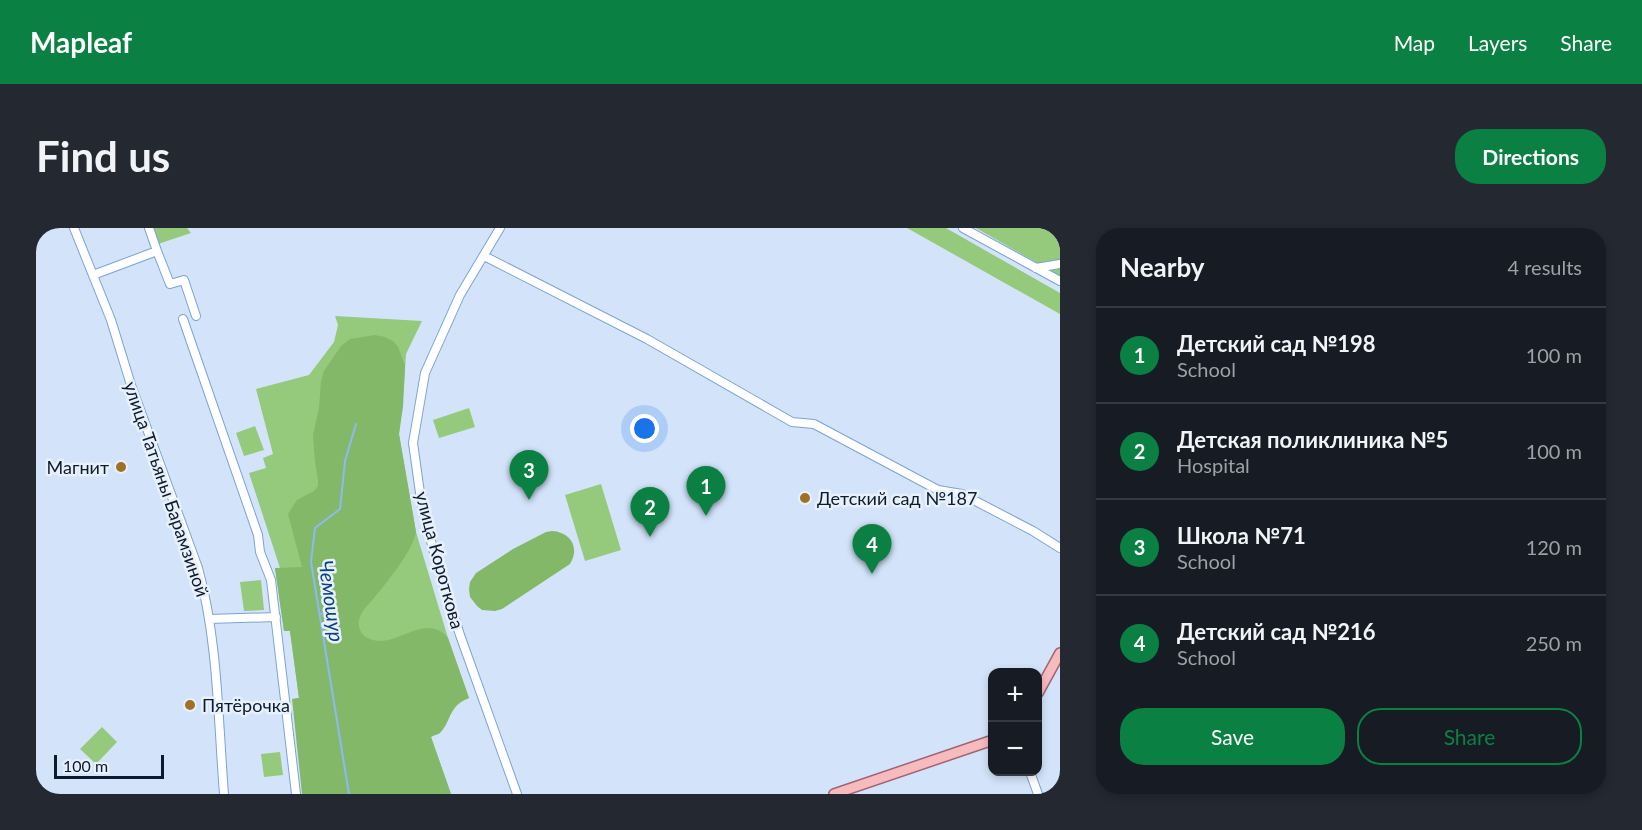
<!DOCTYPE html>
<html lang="en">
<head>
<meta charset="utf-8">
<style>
  :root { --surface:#171b24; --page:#242831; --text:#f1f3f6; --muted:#9ea1a6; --line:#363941; --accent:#0b8043 }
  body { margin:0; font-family:Lato,sans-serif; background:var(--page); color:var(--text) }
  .controls { position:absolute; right:18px; bottom:18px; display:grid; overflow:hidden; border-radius:12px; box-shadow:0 3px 9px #0003 }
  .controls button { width:54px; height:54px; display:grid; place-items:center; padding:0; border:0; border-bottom:2px solid var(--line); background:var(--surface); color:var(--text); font:30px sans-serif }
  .scale { position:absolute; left:18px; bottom:15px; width:110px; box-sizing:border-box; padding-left:6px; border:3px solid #0c1b2e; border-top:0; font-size:16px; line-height:21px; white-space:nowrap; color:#0c1b2e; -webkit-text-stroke:4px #e8f0fb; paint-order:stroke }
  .you { position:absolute; left:609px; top:201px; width:21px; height:21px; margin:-15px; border:4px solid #fff; border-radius:50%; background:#1a73e8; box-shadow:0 0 0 9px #1a73e833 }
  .badge { display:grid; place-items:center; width:39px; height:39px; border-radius:50%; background:var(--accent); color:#fff; font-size:20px; font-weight:700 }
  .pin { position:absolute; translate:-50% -50px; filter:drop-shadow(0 2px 3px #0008) }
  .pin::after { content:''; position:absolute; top:32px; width:21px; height:18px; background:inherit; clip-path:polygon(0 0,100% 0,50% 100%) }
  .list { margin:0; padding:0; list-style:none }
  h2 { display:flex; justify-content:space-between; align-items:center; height:78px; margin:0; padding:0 24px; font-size:26px }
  h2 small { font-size:20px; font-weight:400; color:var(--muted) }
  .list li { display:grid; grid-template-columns:39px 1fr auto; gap:18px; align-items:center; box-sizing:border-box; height:96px; padding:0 24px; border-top:2px solid var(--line) }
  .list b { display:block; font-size:22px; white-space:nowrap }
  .list p { margin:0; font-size:20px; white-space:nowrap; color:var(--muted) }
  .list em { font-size:20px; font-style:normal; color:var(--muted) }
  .actions { display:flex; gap:12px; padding:18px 24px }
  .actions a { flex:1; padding:14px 0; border:2px solid var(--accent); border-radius:24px; text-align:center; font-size:21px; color:var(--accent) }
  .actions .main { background:var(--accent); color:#fff }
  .map { position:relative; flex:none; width:1024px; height:566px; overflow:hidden; border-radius:24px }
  header { display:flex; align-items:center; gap:36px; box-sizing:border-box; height:84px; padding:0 30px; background:var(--accent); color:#fff }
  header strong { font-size:28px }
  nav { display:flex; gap:33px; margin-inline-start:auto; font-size:21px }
  .intro { display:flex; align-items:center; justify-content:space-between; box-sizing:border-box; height:144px; padding:0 36px }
  h1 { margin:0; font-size:42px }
  .button { padding:15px 27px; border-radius:24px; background:var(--accent); color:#fff; font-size:21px; font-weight:700 }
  main { display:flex; gap:36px; padding:0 36px }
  aside { flex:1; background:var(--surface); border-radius:24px; box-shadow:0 3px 9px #0003 }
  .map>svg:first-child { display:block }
  .green { fill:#95c97b }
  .forest { fill:#83b868 }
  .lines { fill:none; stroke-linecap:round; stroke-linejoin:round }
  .stream { stroke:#8dbaf6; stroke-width:2 }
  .minor-casing { stroke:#7ba3d6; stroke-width:10 }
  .major-casing { stroke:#a16470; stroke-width:12 }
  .minor { stroke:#fff; stroke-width:8 }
  .major { stroke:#f7babf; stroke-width:9 }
  .poi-dot { fill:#a07124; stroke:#e8f0fb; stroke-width:2 }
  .labels { text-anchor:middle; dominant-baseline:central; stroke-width:5; stroke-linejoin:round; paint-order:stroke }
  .poi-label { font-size:18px; fill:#0c1b2e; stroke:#e8f0fb; text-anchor:start }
  .street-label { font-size:18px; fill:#0c1b2e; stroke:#e8f0fb }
  .water-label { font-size:20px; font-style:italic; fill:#084283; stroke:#e8f0fb }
</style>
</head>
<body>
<header>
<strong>Mapleaf</strong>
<nav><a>Map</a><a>Layers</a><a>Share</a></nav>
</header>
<div class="intro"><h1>Find us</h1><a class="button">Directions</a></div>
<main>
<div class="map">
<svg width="1024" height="566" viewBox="0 0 1024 566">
  <rect width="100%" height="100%" fill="#d3e4fa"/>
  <path class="green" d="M117,0H151L155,5L122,16Z
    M871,0H910L1024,65V86Z
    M940,0H1008L1024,9V48Z
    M299,88L386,93L370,126L368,158L363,206L380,304L412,410L433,470C410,478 415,501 395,509L415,566L256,471L263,470L254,403H248L239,340H244L213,245L230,240L227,230L237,226L220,161L273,147L298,114L302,97Z
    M433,180L439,199L403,210L397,192Z
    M219,198L228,222L208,228L200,205Z
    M565,256L585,322L549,333L529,267Z
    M225,352L228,382L208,383L204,354Z
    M66,499L81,514L60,536L44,521Z
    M244,524L247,547L228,549L225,526Z"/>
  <path class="forest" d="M339,107L349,109L357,113L362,119L369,137L367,179L363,206L380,304C376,324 351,354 338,370C333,376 326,382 324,389C321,395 323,405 330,409C357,426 388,381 412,410L433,470C412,477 416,493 404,505C403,506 396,508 395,509L415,566H266L256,471L263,470L254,403H248L239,340L266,339L252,286L261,272L278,263L282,258V252L279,234L277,207L283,180L285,153L288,143L305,118L314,111Z
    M516,303C535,304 544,320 534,336L466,381L459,383L446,382L441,378L434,369L433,361L434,354L440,345L477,321L510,304Z"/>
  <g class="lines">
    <path class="stream" d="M284,387L296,379
      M313,566L275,334L279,300L304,281L309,233L320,196"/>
    <g class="minor-casing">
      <path id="minor" d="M38,0L75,92L95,157L162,340C182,411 182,492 188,566
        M464,0L424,67L389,145L377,215L386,279L400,332L424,407L481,566
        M927,0L1024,53
        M121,23L134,56L148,52L160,88
        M448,28L611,111L756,194L778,196L902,262L926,266L997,303L1024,320
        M1000,40L1024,36
        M57,47L121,23L113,0
        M147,91L222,307L224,324L235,352L260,566
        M173,391L240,389
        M994,544L1002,566"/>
    </g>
    <g class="major-casing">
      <path id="major" d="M1022,0L1024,1
        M1002,465L1024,425
        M798,566L957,512"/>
    </g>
    <use href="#minor" class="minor"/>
    <use href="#major" class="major"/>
  </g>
  <g class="poi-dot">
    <circle cx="85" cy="239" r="6"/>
    <circle cx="769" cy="270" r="6"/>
    <circle cx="154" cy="477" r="6"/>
  </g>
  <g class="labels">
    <g class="poi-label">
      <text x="73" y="239" text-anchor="end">Магнит</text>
      <text x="781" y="270">Детский сад №187</text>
      <text x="166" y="477">Пятёрочка</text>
    </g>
    <g class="street-label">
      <text transform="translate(131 261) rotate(71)">улица Татьяны Барамзиной</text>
      <text transform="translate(404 332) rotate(75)">улица Короткова</text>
    </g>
    <g class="water-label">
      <text transform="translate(296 373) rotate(82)">Чемошур</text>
    </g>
  </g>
</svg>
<div class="controls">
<button>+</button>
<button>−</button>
</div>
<div class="scale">100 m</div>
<div class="you"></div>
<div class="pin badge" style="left:670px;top:288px">1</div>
<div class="pin badge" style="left:614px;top:309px">2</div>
<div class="pin badge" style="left:493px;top:272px">3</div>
<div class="pin badge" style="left:836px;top:346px">4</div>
</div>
<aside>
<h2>Nearby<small>4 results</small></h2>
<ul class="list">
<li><span class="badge">1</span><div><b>Детский сад №198</b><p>School</p></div><em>100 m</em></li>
<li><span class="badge">2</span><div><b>Детская поликлиника №5</b><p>Hospital</p></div><em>100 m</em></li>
<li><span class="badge">3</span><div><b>Школа №71</b><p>School</p></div><em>120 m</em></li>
<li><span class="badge">4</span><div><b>Детский сад №216</b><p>School</p></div><em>250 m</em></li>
</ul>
<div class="actions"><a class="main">Save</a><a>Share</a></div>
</aside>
</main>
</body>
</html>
